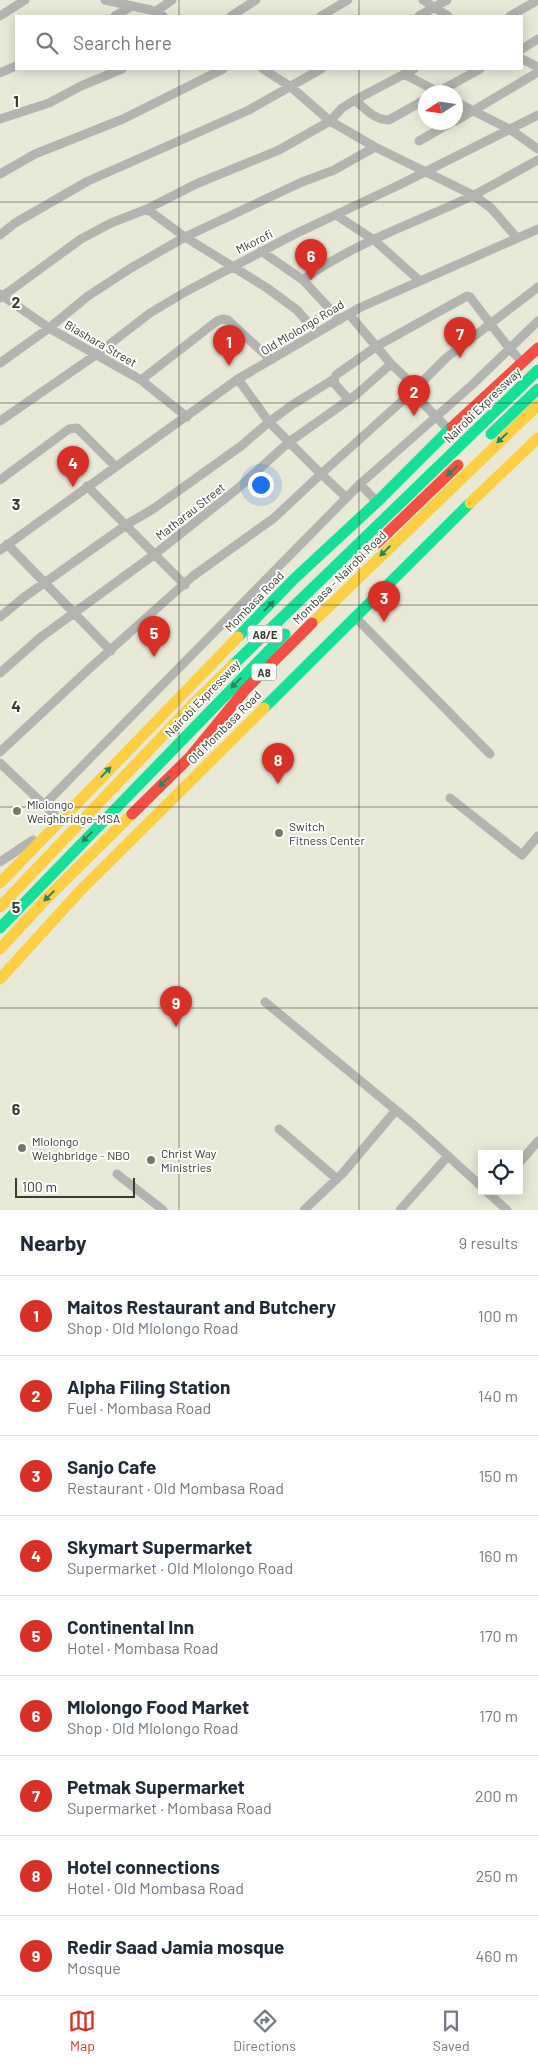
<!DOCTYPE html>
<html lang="en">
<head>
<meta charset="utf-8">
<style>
  :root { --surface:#fff; --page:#f2f2f3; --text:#1f2937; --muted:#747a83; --line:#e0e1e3; --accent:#d93025 }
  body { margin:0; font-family:Barlow,sans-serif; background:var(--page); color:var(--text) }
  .controls { position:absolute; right:15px; bottom:15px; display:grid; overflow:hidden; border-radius:0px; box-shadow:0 2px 12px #0003 }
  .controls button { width:45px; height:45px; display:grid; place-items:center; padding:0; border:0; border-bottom:1px solid var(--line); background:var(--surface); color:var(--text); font:25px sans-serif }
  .compass { position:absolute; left:418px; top:85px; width:45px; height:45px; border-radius:50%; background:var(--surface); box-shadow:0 2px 12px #0003; rotate:258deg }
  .scale { position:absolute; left:15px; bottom:12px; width:120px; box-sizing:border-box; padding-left:5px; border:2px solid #3b3b2f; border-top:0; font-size:14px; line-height:18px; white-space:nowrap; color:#3b3b2f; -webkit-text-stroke:4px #fff; paint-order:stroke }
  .you { position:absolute; left:260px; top:484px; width:18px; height:18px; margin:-12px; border:4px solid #fff; border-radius:50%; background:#1a73e8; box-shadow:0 0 0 8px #1a73e833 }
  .badge { display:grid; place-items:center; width:32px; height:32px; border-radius:50%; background:var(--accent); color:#fff; font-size:16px; font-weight:700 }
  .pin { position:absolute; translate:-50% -41px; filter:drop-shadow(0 1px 2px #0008) }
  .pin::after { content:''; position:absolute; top:26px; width:18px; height:15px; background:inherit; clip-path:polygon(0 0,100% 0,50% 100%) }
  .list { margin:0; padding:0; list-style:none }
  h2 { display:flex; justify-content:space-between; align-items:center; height:65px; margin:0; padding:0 20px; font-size:21px }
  h2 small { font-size:16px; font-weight:400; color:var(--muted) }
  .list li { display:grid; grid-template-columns:32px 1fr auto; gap:15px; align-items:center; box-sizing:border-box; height:80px; padding:0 20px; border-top:1px solid var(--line) }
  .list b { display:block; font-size:19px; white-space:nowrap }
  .list p { margin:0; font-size:16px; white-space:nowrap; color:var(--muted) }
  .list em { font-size:16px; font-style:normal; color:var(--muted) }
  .icon { flex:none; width:28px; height:28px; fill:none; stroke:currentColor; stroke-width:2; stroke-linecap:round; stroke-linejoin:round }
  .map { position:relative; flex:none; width:538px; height:1210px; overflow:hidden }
  .search { position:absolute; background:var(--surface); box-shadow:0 2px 12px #0003; left:15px; right:15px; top:15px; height:55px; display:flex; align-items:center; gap:12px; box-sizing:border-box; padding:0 18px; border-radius:0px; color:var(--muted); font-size:19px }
  .sheet { height:785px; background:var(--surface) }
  nav { display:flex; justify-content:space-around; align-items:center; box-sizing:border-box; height:70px; border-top:1px solid var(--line); background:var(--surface); font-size:14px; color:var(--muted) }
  nav a { display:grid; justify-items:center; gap:2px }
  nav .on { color:var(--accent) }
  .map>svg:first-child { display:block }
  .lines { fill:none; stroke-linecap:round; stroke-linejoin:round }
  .street { stroke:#b2b5af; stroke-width:9 }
  .fast { stroke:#16e098; stroke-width:11 }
  .slow { stroke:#ffcf43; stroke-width:11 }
  .jam { stroke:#f24e42; stroke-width:11 }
  .oneway { fill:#2a855e }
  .grid { fill:none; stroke:#3b3b2f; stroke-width:1; stroke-opacity:0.55 }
  .poi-dot { fill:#78786a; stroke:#fff; stroke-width:2 }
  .labels { text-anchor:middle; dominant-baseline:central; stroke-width:4; stroke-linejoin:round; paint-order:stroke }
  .shield { fill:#fff; stroke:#76766d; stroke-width:1 }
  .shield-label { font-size:11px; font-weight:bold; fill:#3b3b2f }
  .street-label { font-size:12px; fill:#3b3b2f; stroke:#fff }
  .poi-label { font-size:12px; fill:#3b3b2f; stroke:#fff; text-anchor:start }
  .grid-label { font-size:16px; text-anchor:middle; font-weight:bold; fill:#3b3b2f; stroke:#fff; stroke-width:4; stroke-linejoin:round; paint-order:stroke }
</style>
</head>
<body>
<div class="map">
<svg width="538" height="1210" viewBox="0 0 538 1210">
  <rect width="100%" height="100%" fill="#e8e9d7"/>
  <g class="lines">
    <path class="street" d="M105,0L151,10L163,16
      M423,0L448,16
      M155,12L172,0
      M0,16L25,0
      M115,16L132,6
      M231,16L256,0
      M321,16L348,0
      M419,16L447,0
      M510,16L538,0
      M522,49L538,39
      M522,59L538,67
      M263,69L291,87L330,121L375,147L473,195L491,208L517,238
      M0,73L16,66
      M404,74L438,92
      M438,92L480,69
      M355,100C365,109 375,120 389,120L426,99
      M456,102L511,130L538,149
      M0,119L49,103L81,86L122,69
      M456,121L538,72
      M419,141L452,122
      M0,174L35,154L123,119L223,69
      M147,209L185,237L267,288L297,310L317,333
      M336,215L374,240L420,281
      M0,235L15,223L88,181L249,110L321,69
      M261,251L303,280L340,320
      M303,280C353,243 418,222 474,195C496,184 517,171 538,160
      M0,294L49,328L141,380L187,417
      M0,298L81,239L111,223L147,209L196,184L279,150L330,121L342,108L355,100L414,69
      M349,314L391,364L406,378L412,392L449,430
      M0,363L49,328L88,296L131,268L185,237L302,182L334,170L375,147
      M141,380L217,321L223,319L228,320L271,360
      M349,400L335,384L334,379L336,375L377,346L467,296L470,297L509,348L522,362
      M0,421L97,354L150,313L187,291L295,234L399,185L538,115
      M0,480L69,429L77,428L115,466
      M360,484L377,502
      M87,486L185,585
      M347,498L321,474L412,392L446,358L538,287
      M7,544L111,651
      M0,550L238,379L359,308L538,229
      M0,617L23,598L129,523L153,509L241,446L269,422L292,405L334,379
      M355,617L490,754
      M0,673L41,637L155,554L237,489L289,442L357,394L391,364
      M0,752L89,669L193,576L274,518L321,474L269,422L238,379
      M0,763L60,820
      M450,798L522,855L538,836
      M44,805L360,484L472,385L538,321
      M0,862L33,840
      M265,1002L414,1125L482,1187
      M279,1129L337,1179
      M519,1163L538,1141
      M117,1174L163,1210
      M486,1191L507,1210
      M304,1210L343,1173L396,1110
      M400,1210L448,1156"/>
    <path class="fast" d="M491,434L538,389
      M238,637L294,579L377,502L452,427
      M233,665L538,370
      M264,708L470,503
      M0,928L285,634"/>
    <path class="slow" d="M470,503L538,438
      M312,623L538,405
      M0,883L238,637
      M0,907L193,704L233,665
      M0,949L45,900L132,814
      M0,979L80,891L264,708"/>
    <path class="jam" d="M452,427L538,348
      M377,543L458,465
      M132,814L190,757L245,690L312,623"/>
  </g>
  <defs><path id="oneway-solid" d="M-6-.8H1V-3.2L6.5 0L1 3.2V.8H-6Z" transform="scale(1.25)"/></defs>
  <g class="oneway">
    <use href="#oneway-solid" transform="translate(502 438) rotate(137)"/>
    <use href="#oneway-solid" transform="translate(452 471) rotate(137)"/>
    <use href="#oneway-solid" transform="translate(385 551) rotate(136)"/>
    <use href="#oneway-solid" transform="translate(269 606) rotate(-46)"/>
    <use href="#oneway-solid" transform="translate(236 683) rotate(134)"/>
    <use href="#oneway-solid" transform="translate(106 772) rotate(-46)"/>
    <use href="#oneway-solid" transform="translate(164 782) rotate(136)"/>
    <use href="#oneway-solid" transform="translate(87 837) rotate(134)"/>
    <use href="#oneway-solid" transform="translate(49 896) rotate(135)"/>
  </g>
  <path class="grid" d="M179,0V16M359,0V16M179,69V1210M359,69V1210M0,202H538M0,403H538M0,605H538M0,807H538M0,1008H538"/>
  <g class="poi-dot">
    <circle cx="17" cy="811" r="5"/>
    <circle cx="279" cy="833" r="5"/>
    <circle cx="22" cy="1148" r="5"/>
    <circle cx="151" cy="1160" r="5"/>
  </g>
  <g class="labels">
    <g class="shield">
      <rect x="247.5" y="625.5" width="35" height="17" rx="4"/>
      <rect x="251.5" y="663.5" width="25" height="17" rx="4"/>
    </g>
    <g class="shield-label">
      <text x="265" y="634">A8/E</text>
      <text x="264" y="672">A8</text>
    </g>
    <g class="street-label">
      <text transform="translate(254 241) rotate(-27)">Mkorofi</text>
      <text transform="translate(302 327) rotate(-31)">Old Mlolongo Road</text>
      <text transform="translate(101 343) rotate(30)">Biashara Street</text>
      <text transform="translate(482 405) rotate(-44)">Nairobi Expressway</text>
      <text transform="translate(190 511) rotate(-38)">Matharau Street</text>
      <text transform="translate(339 577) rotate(-45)">Mombasa - Nairobi Road</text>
      <text transform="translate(254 601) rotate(-46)">Mombasa Road</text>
      <text transform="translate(202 698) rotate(-46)">Nairobi Expressway</text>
      <text transform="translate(224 727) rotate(-45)">Old Mombasa Road</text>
    </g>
    <g class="poi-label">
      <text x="27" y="804">Mlolongo<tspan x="27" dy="14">Weighbridge-MSA</tspan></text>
      <text x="289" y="826">Switch<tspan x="289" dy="14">Fitness Center</tspan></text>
      <text x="32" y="1141">Mlolongo<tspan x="32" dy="14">Weighbridge - NBO</tspan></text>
      <text x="161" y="1153">Christ Way<tspan x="161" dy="14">Ministries</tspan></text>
    </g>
  </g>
  <g class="grid-label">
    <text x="16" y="107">1</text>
    <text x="16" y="308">2</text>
    <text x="16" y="510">3</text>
    <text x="16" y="712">4</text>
    <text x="16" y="913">5</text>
    <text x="16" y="1115">6</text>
  </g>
</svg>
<div class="controls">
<button><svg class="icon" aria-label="locate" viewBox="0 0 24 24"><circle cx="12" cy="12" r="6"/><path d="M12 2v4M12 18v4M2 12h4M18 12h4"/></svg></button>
</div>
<svg class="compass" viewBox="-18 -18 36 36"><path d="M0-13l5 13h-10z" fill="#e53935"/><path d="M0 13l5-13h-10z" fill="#747a83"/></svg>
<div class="scale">100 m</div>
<div class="you"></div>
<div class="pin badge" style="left:229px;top:366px">1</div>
<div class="pin badge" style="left:414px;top:416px">2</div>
<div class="pin badge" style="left:384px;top:622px">3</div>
<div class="pin badge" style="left:73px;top:487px">4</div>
<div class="pin badge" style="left:154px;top:657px">5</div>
<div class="pin badge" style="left:311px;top:280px">6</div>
<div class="pin badge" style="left:460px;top:358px">7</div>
<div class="pin badge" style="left:278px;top:784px">8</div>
<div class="pin badge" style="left:176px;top:1027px">9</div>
<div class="search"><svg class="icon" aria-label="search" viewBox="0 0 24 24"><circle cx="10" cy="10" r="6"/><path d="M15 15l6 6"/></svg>Search here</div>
</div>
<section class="sheet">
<h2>Nearby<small>9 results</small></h2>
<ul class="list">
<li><span class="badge">1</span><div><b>Maitos Restaurant and Butchery</b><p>Shop · Old Mlolongo Road</p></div><em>100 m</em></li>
<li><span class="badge">2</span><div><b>Alpha Filing Station</b><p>Fuel · Mombasa Road</p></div><em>140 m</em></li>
<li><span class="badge">3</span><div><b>Sanjo Cafe</b><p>Restaurant · Old Mombasa Road</p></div><em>150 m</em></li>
<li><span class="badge">4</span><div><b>Skymart Supermarket</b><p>Supermarket · Old Mlolongo Road</p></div><em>160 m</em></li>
<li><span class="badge">5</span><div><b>Continental Inn</b><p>Hotel · Mombasa Road</p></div><em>170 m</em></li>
<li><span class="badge">6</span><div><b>Mlolongo Food Market</b><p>Shop · Old Mlolongo Road</p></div><em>170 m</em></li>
<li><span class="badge">7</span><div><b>Petmak Supermarket</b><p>Supermarket · Mombasa Road</p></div><em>200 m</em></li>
<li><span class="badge">8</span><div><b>Hotel connections</b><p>Hotel · Old Mombasa Road</p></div><em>250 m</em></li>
<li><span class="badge">9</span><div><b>Redir Saad Jamia mosque</b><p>Mosque</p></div><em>460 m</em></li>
</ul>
</section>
<nav>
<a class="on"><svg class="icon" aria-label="map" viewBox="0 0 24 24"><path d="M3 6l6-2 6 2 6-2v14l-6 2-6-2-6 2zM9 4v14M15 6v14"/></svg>Map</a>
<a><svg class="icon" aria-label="directions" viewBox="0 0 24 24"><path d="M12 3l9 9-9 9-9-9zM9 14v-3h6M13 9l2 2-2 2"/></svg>Directions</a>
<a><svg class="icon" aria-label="saved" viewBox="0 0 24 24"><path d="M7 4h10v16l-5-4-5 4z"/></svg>Saved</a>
</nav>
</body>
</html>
